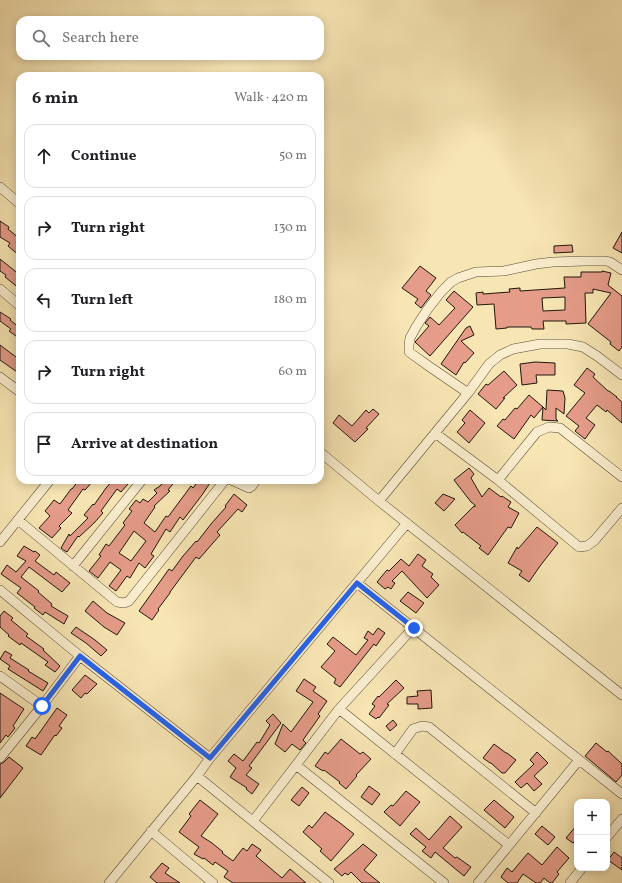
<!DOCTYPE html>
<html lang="en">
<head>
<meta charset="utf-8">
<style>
  :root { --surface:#fff; --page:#f6f6f6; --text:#202124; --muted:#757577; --line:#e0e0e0 }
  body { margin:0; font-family:Vollkorn,serif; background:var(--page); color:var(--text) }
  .controls { position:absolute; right:12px; bottom:12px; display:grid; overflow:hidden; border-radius:8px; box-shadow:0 2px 10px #0003 }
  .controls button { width:36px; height:36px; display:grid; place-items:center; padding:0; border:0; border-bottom:1px solid var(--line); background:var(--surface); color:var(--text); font:20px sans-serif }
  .stop { position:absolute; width:12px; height:12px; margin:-9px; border:3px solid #2563eb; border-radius:50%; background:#fff }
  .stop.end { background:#2563eb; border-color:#fff; box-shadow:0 1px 4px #0008 }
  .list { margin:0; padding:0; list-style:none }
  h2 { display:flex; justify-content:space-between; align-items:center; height:52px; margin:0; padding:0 16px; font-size:17px }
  h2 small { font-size:13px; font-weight:400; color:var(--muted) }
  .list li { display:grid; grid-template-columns:26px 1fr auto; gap:12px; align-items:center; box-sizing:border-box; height:64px; margin:0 8px 8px; padding:0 8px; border:1px solid var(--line); border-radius:12px }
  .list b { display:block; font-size:15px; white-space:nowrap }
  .list em { font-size:13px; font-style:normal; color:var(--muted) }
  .icon { flex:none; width:22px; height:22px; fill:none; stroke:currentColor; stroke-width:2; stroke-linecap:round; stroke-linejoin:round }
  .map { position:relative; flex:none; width:622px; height:883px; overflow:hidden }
  .search { position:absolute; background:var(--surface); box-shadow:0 2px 10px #0003; left:16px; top:16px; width:308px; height:44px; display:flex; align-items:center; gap:10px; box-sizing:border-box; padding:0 14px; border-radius:12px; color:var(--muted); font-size:15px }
  .panel { position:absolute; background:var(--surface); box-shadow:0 2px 10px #0003; left:16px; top:72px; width:308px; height:412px; border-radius:12px }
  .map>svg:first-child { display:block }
  .building { fill:#e59c89; stroke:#20170c; fill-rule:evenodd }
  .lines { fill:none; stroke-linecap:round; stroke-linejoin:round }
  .street-casing { stroke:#564a36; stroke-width:10 }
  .street { stroke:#faeece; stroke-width:9 }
  .route { stroke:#2563eb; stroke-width:5 }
</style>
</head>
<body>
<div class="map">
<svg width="622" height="883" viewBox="0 0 622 883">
  <rect width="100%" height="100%" fill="#f7e5b3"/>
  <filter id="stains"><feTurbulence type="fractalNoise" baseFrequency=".005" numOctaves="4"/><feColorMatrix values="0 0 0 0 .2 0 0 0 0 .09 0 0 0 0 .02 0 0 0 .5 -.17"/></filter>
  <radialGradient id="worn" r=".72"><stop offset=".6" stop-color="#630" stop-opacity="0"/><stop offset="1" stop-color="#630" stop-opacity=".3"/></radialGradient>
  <path class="building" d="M0,221L9,227L8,229L20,239V256L8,246L10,243L0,237Z
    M622,232V253L613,248Z
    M572,245L573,252L554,253V246Z
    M0,259L20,275V289L5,277L6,275L0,271Z
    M420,266L436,278L426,291L431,295L421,308L415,303L418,299L402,288Z
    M602,271L611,273L608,285L622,296V347L619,351L610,344L611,342L588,324L611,293L593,289V293H585L586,323L566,324V321H543L544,329H532L531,327H507V328L496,329L494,304L477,305L476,293L483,292V294L510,292L509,289L520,288V291L565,288L564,277H581V272H602ZM565,297V310L543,311L542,298Z
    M454,291L473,307L430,356L415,342L416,341L429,326L425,323L430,317L439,325L455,308L446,300Z
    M0,312L11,319L10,320L20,328V339L9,331L11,329L0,321Z
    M470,326L474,335L461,341L474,353L465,363L464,362L456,375L441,364L466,328Z
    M0,345L20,360V374L0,360Z
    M535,362L555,363V375H536L537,383L522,385L520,364Z
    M587,368L595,374L593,377L608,391H609L617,397H616L622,402V423L607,410L606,412L597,405L586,418L595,425L585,439L575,431L579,426L566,416L585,393L574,385Z
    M504,371L517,385L503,398H505L496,409L478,394L486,384L488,385Z
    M547,390L563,391L565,398L564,414L556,408V419L558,421L542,420L543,407L546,410Z
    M529,395L543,407L534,418L531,415L514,439L497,426L503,419L505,420L515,408L517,409Z
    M373,409L379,414L366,428L368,429L355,442L333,423L339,415L352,426L366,410L369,413Z
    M470,410L485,423L469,443L457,432L465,423L462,420Z
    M469,468L474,474L471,478L482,497L489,488L501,497L502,496L511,502L508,507L519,513L511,528L508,527L488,555L479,548L481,546L463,532L462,533L455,525L474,506L475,507V505L471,502L454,480Z
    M79,480H94L85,490L83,489L68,510L72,513L59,526L61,528L52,538L39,528L50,516L45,511L54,500L60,504L71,489H72Z
    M113,480H122L128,484L121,492L117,489L101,511L103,513L94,523L79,537L78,536L67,552L65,551L61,548L69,534L70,536L88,518L84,515L93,504L94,505L106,488Z
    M165,480H176L168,490L170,491L154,506L155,507L144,523L155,532L166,516L168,517L191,486L193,488L199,480H212L202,495L183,520L180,517L170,532L166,529L151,554L154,556L145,568L139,563L130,578L127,576L116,591L109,586L121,570L110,562L98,578L89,571L101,556L99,555L106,544L109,546L125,525L123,523L132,511L129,509L136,500L140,503L143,499L148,502L157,493L154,490L160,486ZM134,531L146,541L131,561L119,553Z
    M234,494L247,505L242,512L238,509L217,532L220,535L199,559L196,557L170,592V593L158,609L159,610L152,620L139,611L169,569L172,571L183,556L196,541L197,542L211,524L226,507L225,506Z
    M443,494L455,499L444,511L435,503Z
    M537,527L558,543L540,566L529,582L519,575L522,571L508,563L517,547L518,549Z
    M24,546L34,552L35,551L40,555L35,561L54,575L56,572L70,583L62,592L29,567L21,577L39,591L38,592L52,604L51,606L68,616L64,624L45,612L43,615L34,608L35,607L17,593L21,588L1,574L7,565L16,572L26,561L17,556Z
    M418,554L426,560L422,566L433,574L431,577L439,585L427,598L402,571L392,581L395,583L391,589L388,587L385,589L377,582L387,570L389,571L401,559L409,566Z
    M408,592L424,603L416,613L400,601Z
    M93,601L107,613L125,623L117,635L104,627L85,611Z
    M4,611L13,618L11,620L28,634L26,636L44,649L43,650L60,666L55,672L45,665L48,662L21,643L20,645L8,636L9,635L0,627V616Z
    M76,627L95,640L107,650L101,656L86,643L71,633Z
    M378,628L385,633L376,646L374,644L340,687L334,683L336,679L321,667L335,651L327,644L333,637L356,655L368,640L364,638L368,631L373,635Z
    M5,651L12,655L10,658L29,670L28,671L48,683L43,691L8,669L10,666L0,659Z
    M85,675L97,684L87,694L85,693L81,698L72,690Z
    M304,679L316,687L313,691L327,701L318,714L320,716L303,740L306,743L300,750L292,744L285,752L275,744L283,724L291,732L313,702L296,691Z
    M396,680L404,688L387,704L389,705L379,718L378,717L376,719L369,714L375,706L372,704L378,696L379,697Z
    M431,690L432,708L418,709V704H407V697L418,696L417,691Z
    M0,693L24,709L13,726L15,728L8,737L6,735L0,743Z
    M57,708L67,715L59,726L62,728L56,736L55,735L52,739L41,755L26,746L32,737L35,739Z
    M273,714L281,723L249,766L252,768L246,775L259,784L252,794L246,789L247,788L230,777L236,768L228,761L234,754L243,761L257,742L259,743L270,725L266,721Z
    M393,720L397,725L390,731L386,726Z
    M341,739L360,754L363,752L371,759L356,775L357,776L346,789L339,783L340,782L324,770L323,771L315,766L325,752L328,754Z
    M596,743L607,752L608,751L622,764V775L616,782L585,756Z
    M494,744L506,753H507L516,760L505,773H502L491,763H490L483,758Z
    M537,752L548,763L534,776L542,784L534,791L527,783L521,788L515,782L534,764L530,760Z
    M9,757L23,768L0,798V764L4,762Z
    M369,786L380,794L372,805L361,797Z
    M302,787L309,793L299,806L291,800Z
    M406,791L420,802L400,826L384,812L391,805L393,806Z
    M200,800L218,814L201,836L212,843L223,852L222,853L233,861L243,848L247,851L252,844L261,850L256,856L282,878L290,869L306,883H233L224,877L228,871L215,862L213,865L204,858L203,859L194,854L199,847L179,832L191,816L189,814Z
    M494,800L514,817L505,828L484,810Z
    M325,812L340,823L354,834L331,861L320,851L322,849L303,832L309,825L312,828Z
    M450,816L462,827L443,848L455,858L457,857L471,867L464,876L435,852L431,858L422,851L426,847L410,834L416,828L429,840Z
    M577,825V838L573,843L566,838Z
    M542,826L555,837L548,845L535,834Z
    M363,844L377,855L364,870L380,883H362L351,872L348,875L345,873L342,876L334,869L359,848Z
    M557,847L569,858L557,872L559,874L552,883H550L544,878L540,883H536L523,874L517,883H508L501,877L507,868L512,872L528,853L542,865Z
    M614,852L622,858V870L608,860Z
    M162,863L169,868L165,873L180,883H157L150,877Z"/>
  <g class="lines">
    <g class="street-casing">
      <path id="street" d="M0,187L20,204
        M0,289L20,306
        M0,377L20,392
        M468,393L430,367L409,352V345L410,338L416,327L427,310L441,292L451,282L458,278L476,272L504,271L536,264L553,262L585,261H606L610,262L622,270
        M435,433L498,480L579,547L587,546L594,541L622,508
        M320,452L379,501L622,695
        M231,480L249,488L252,486L256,480
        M498,480L537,432L549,427L560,428L622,477
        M379,501L468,393L489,364L500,355L513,349L540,344H568L583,347L597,356L622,375
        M18,520L117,602L124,603L129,601L225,480
        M0,542L50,480
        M73,566L142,480
        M357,583L622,794
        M0,590L80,656L210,758
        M0,676L42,706
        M339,709L509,845
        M395,754L413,729L422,726L429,727L536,813
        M0,758L42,706L80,656
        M296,765L444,883
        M197,776L329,883
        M253,821L339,709L413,628
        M151,831L213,883
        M607,837L622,819
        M109,883L197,776L210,758L407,523
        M478,883L579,760
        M570,883L582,868"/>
    </g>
    <use href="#street" class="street"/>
  </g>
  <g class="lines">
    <path class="route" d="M42,706L80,656L210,758L357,583L414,628"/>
  </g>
  <rect width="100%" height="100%" filter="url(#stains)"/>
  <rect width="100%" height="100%" fill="url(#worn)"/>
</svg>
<div class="controls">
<button>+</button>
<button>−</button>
</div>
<div class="stop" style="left:42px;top:706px"></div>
<div class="stop end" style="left:414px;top:628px"></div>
<div class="search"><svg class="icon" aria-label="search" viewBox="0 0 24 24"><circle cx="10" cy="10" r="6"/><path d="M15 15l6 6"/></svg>Search here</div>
<section class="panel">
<h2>6 min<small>Walk · 420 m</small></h2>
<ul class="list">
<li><svg class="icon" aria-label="ahead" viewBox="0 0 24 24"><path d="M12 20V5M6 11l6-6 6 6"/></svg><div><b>Continue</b></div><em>50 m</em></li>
<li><svg class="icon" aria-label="right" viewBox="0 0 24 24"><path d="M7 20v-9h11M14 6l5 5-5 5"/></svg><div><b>Turn right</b></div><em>130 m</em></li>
<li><svg class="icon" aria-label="left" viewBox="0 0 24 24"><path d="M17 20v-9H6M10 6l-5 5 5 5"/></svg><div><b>Turn left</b></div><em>180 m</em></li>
<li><svg class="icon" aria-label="right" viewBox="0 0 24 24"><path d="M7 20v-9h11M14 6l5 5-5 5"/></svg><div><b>Turn right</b></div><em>60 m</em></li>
<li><svg class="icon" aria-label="arrive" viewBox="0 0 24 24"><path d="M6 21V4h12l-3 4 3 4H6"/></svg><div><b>Arrive at destination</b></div></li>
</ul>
</section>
</div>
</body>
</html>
